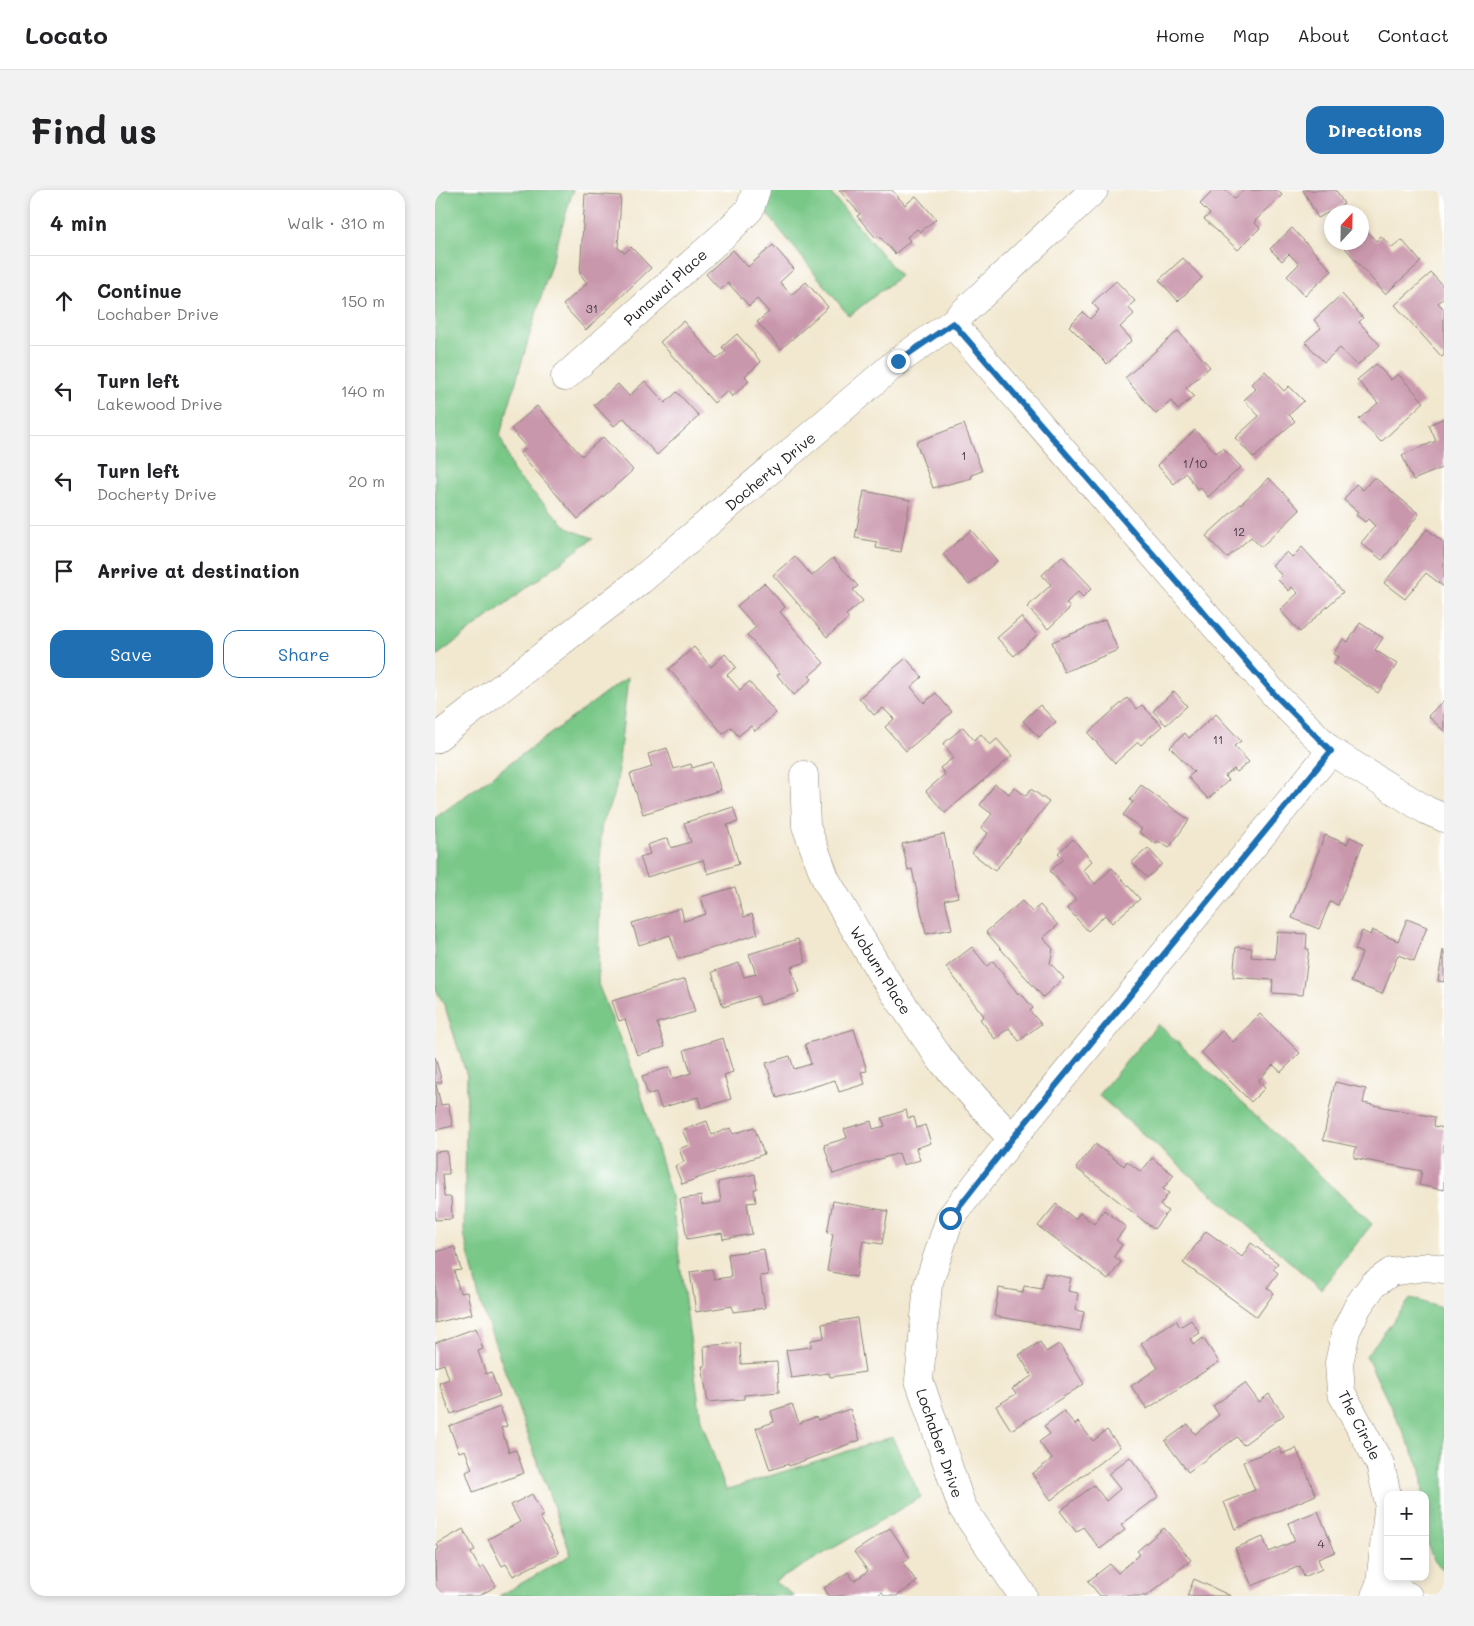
<!DOCTYPE html>
<html lang="en">
<head>
<meta charset="utf-8">
<style>
  :root { --surface:#fff; --page:#f2f2f2; --text:#202124; --muted:#757577; --line:#e0e0e0; --accent:#1f6fb2 }
  body { margin:0; font-family:Mali,sans-serif; background:var(--page); color:var(--text) }
  .controls { position:absolute; right:15px; bottom:15px; display:grid; overflow:hidden; border-radius:10px; box-shadow:0 2px 8px #0003 }
  .controls button { width:45px; height:45px; display:grid; place-items:center; padding:0; border:0; border-bottom:1px solid var(--line); background:var(--surface); color:var(--text); font:25px sans-serif }
  .compass { position:absolute; left:889px; top:15px; width:45px; height:45px; border-radius:50%; background:var(--surface); box-shadow:0 2px 8px #0003; rotate:22deg }
  .stop { position:absolute; width:15px; height:15px; margin:-11px; border:4px solid #1f6fb2; border-radius:50%; background:#fff }
  .stop.end { background:#1f6fb2; border-color:#fff; box-shadow:0 1px 5px #0008 }
  .list { margin:0; padding:0; list-style:none }
  h2 { display:flex; justify-content:space-between; align-items:center; height:65px; margin:0; padding:0 20px; font-size:21px }
  h2 small { font-size:16px; font-weight:400; color:var(--muted) }
  .list li { display:grid; grid-template-columns:32px 1fr auto; gap:15px; align-items:center; box-sizing:border-box; height:90px; padding:0 20px; border-top:1px solid var(--line) }
  .list b { display:block; font-size:19px; white-space:nowrap }
  .list p { margin:0; font-size:16px; white-space:nowrap; color:var(--muted) }
  .list em { font-size:16px; font-style:normal; color:var(--muted) }
  .actions { display:flex; gap:10px; padding:15px 20px }
  .actions a { flex:1; padding:11px 0; border:1px solid var(--accent); border-radius:15px; text-align:center; font-size:18px; color:var(--accent) }
  .actions .main { background:var(--accent); color:#fff }
  .icon { flex:none; width:28px; height:28px; fill:none; stroke:currentColor; stroke-width:2; stroke-linecap:round; stroke-linejoin:round }
  .map { position:relative; flex:none; width:1009px; height:1406px; overflow:hidden; border-radius:15px }
  header { display:flex; align-items:center; gap:30px; box-sizing:border-box; height:70px; padding:0 25px; background:var(--surface); border-bottom:1px solid var(--line) }
  header strong { font-size:24px }
  nav { display:flex; gap:28px; margin-inline-start:auto; font-size:18px }
  .intro { display:flex; align-items:center; justify-content:space-between; box-sizing:border-box; height:120px; padding:0 30px }
  h1 { margin:0; font-size:35px }
  .button { padding:12px 22px; border-radius:15px; background:var(--accent); color:#fff; font-size:18px; font-weight:700 }
  main { display:flex; gap:30px; padding:0 30px }
  aside { flex:1; background:var(--surface); border-radius:15px; box-shadow:0 2px 8px #0003 }
  .map>svg:first-child { display:block }
  .green { fill:#79c888; stroke:#4a7252 }
  .building { fill:#c997ac }
  .lines { fill:none; stroke-linecap:round; stroke-linejoin:round }
  .street-casing { stroke:#878276; stroke-width:29 }
  .street { stroke:#fff; stroke-width:28 }
  .route { stroke:#1f6fb2; stroke-width:6 }
  .labels { text-anchor:middle; dominant-baseline:central; stroke-width:4; stroke-linejoin:round; paint-order:stroke }
  .number-label { font-size:12px; fill:#473b40 }
  .street-label { font-size:15px; fill:#1c1c1c; stroke:#fff }
</style>
</head>
<body>
<header>
<strong>Locato</strong>
<nav><a>Home</a><a>Map</a><a>About</a><a>Contact</a></nav>
</header>
<div class="intro"><h1>Find us</h1><a class="button">Directions</a></div>
<main>
<aside>
<h2>4 min<small>Walk · 310 m</small></h2>
<ul class="list">
<li><svg class="icon" aria-label="ahead" viewBox="0 0 24 24"><path d="M12 20V5M6 11l6-6 6 6"/></svg><div><b>Continue</b><p>Lochaber Drive</p></div><em>150 m</em></li>
<li><svg class="icon" aria-label="left" viewBox="0 0 24 24"><path d="M17 20v-9H6M10 6l-5 5 5 5"/></svg><div><b>Turn left</b><p>Lakewood Drive</p></div><em>140 m</em></li>
<li><svg class="icon" aria-label="left" viewBox="0 0 24 24"><path d="M17 20v-9H6M10 6l-5 5 5 5"/></svg><div><b>Turn left</b><p>Docherty Drive</p></div><em>20 m</em></li>
<li><svg class="icon" aria-label="arrive" viewBox="0 0 24 24"><path d="M6 21V4h12l-3 4 3 4H6"/></svg><div><b>Arrive at destination</b></div></li>
</ul>
<div class="actions"><a class="main">Save</a><a>Share</a></div>
</aside>
<div class="map">
<svg width="1009" height="1406" viewBox="0 0 1009 1406">
  <rect width="100%" height="100%" fill="#fff"/>
  <filter id="ink" filterUnits="userSpaceOnUse"><feTurbulence type="fractalNoise" baseFrequency=".02" numOctaves="2"/><feDisplacementMap in="SourceGraphic" scale="10" xChannelSelector="R" yChannelSelector="G"/><feConvolveMatrix kernelMatrix="1 2 1 2 8 2 1 2 1" color-interpolation-filters="sRGB"/></filter>
  <filter id="wash" filterUnits="userSpaceOnUse"><feTurbulence type="fractalNoise" baseFrequency=".0096" numOctaves="4" result="noise"/><feDisplacementMap in="SourceGraphic" scale="20" xChannelSelector="R" yChannelSelector="G"/><feGaussianBlur stdDeviation="1.12" result="paint"/><feColorMatrix in="noise" values="0 0 0 0 0 0 0 0 0 0 0 0 0 0 0 0 0 1.4 0 .05"/><feComposite in="paint" operator="in"/></filter>
  <g filter="url(#wash)">
    <rect width="100%" height="100%" fill="#f2e8d0"/>
    <path class="green" d="M0,0H138L65,245L79,283L134,339L158,348L0,467Z
      M313,0H393L465,86L414,126Z
      M193,487L181,598L166,638L163,794L203,894L236,1006L266,1230L291,1300L457,1247L486,1307L340,1392L359,1406H64L136,1365L45,1112L29,1044L32,886L10,817L0,797V628Z
      M723,834L937,1034L886,1099L663,905Z
      M976,1108L1009,1119V1381C987,1364 990,1331 990,1305H988L986,1279L931,1166Z"/>
    <g id="blocks">
      <path class="building" d="M404,0H457L470,15L481,6L501,29L485,42L482,39L472,47L475,51L460,64L444,46L441,48L422,26L425,24Z
        M779,0H790L799,9L809,0H842L847,5L819,32L825,38L803,60L769,29L775,24L765,14Z
        M868,0H901L909,14L883,28Z
        M150,4L186,6L183,58L190,63L196,57L216,78L151,140L128,115L152,93L145,84Z
        M926,35L941,51L946,46L957,58L967,50L986,72L950,104L905,52H926Z
        M857,38L897,81L870,105L852,86L864,74L854,64L847,71L835,59Z
        M338,55L359,79L345,92L356,105L371,92L393,117L346,159L322,132L334,122L322,109L314,116L293,93L285,100L271,84L298,60L313,77Z
        M748,68L767,88L743,111L724,90Z
        M996,83L1009,97V108L1003,113L1009,119V165L1007,167L960,115Z
        M681,91L700,111L693,117L699,124L685,137L697,150L672,174L634,136L648,122L655,129L664,120L657,113Z
        M907,104L928,128L924,132L945,155L922,176L905,158L889,172L870,152L886,138L879,130Z
        M248,131L282,169L291,161L287,157L302,144L326,172L310,186L314,191L297,207L293,201L279,213L225,152Z
        M743,141L775,177L751,198L759,206L743,220L736,211L721,224L690,188Z
        M941,174L956,190L963,184L989,212L946,252L924,229L943,213L922,190Z
        M830,181L849,201L854,196L869,211L854,225L860,231L819,268L800,248L824,226L809,210L821,199L816,194Z
        M210,191L230,213L242,202L264,226L222,265L189,228L179,236L159,215L183,194L194,206Z
        M102,216L147,266L168,247L198,280L143,329L85,263L92,257L76,239Z
        M1009,228V277L978,290L967,265L1001,251L994,235Z
        M529,234L547,281L536,285L537,288L498,298L481,252Z
        M760,240L781,263L788,258L806,277L773,307L765,297L762,299L751,283L739,294L722,275Z
        M939,287L984,324L947,370L926,353L940,336L933,329L930,332L921,325L923,322L909,310L921,294L928,300Z
        M834,288L865,320L826,357L816,347L792,368L771,346Z
        M429,301L475,310L466,362L441,358L442,352L420,348Z
        M992,339L1009,353V397L991,383L970,409L949,393Z
        M536,340L562,371L534,395L508,364Z
        M867,357L908,402L865,442L845,420L863,403L857,397L854,401L843,390L847,386L837,375L852,362L857,367Z
        M360,366L377,386L398,368L423,396L418,400L428,411L411,425L414,428L392,447L338,385Z
        M627,366L657,398L648,407L643,402L631,413L635,418L613,439L592,417L616,395L607,385Z
        M329,393L350,417L345,422L389,473L374,486L377,489L359,505L342,485L345,483L312,445L321,437L302,416Z
        M586,427L602,445L579,466L562,448Z
        M670,430L683,460L629,482L617,452Z
        M925,433L948,448L940,460L962,474L943,503L899,474L903,467L898,464L908,449L913,452Z
        M259,457L276,477L290,464L301,477L292,485L305,500L314,492L341,523L320,541L316,536L303,546L296,537L288,544L234,479Z
        M471,468L487,487L476,497L489,513L501,503L517,522L471,561L450,537L459,529L448,518L439,525L424,508Z
        M739,501L752,516L731,535L718,521Z
        M692,508L702,519L707,515L727,536L706,555L703,552L680,573L653,543Z
        M1009,510V541L993,526Z
        M605,515L621,532L604,547L588,531Z
        M781,524L806,551L799,556L814,572L802,582L799,579L790,586L794,590L773,609L753,587L759,582L735,557L750,543L754,548Z
        M528,537L539,550L546,544L555,555L562,549L577,566L510,623L491,601L510,584L505,578L519,567L508,554Z
        M232,558L239,579L256,574L257,578L277,572L286,600L208,624L195,584L217,577L213,564Z
        M560,594L574,604L579,597L591,606L596,599L614,612L560,681L537,663L553,643L546,638L557,624L545,615Z
        M706,595L754,630L734,658L723,651L721,654L704,642L707,639L688,625L698,612L695,610Z
        M298,617L303,632L292,635L304,674L273,684L268,670L212,687L205,667L215,664L212,655L233,648L236,658L256,652L249,633Z
        M509,644L523,707L510,710L517,739L491,744L477,679L473,680L467,654Z
        M890,645L912,654L915,647L928,653L903,715L895,712L884,739L857,728Z
        M638,649L657,671L648,680L660,694L677,678L705,709L677,733L670,725L653,741L632,718L641,710L615,681L629,669L623,663Z
        M713,658L727,674L712,688L697,672Z
        M300,697L309,727L317,724L323,744L243,769L235,745L204,755L197,733L246,718L249,731L271,724L266,707Z
        M587,711L597,722L605,715L623,735L608,748L618,759L615,773L629,788L608,807L551,742Z
        M972,729L992,737L979,771L963,765L947,804L916,792L927,763L920,760L927,741L935,745L937,740L963,751Z
        M842,742L872,744L871,759H874L868,805L837,803L838,790L798,787L801,757L817,758L816,767L840,769Z
        M363,749L371,772L356,777L364,803L326,815L323,806L288,817L277,782L304,773L309,787L321,784L314,764Z
        M537,757L552,776L558,771L583,804L585,802L598,818L595,821L606,834L584,851L574,838L560,849L545,829L549,826L511,777Z
        M1008,760H1009V792L1003,791Z
        M250,789L260,822L222,833L230,857L202,865L190,829L184,831L177,811Z
        M825,824L865,863L846,882L838,875L823,891L830,898L816,912L766,862L787,841L798,852Z
        M419,839L432,881L426,882L430,894L404,902L400,890L342,908L331,873L355,866L359,879L376,874L370,854Z
        M288,848L298,882L289,885L296,909L266,918L263,907L226,918L221,902L213,905L207,886L235,877L238,889L256,883L249,860Z
        M0,867L7,892L0,893Z
        M900,892L931,899L928,913L1000,927L999,936L1009,938V1000L984,995L987,981L919,968L921,957L888,950Z
        M1,894L6,915L13,914L18,936L0,940Z
        M471,920L473,928L479,927L482,938L490,935L496,953L481,958L485,970L468,975L464,963L398,984L389,955L412,948L409,939L436,931L438,939L450,936L447,928Z
        M272,931L277,945L295,938L298,944L319,937L329,964L247,994L240,976L249,972L244,959L254,955L247,940Z
        M660,954L689,976L692,971L706,982L717,968L739,985L728,999L734,1003L725,1015L733,1021L719,1039L641,978Z
        M12,961L14,984H7L9,1007H16L17,1029L0,1030V962Z
        M320,984L322,999H319L321,1012L312,1013L317,1044L288,1049L287,1043L252,1049L245,1009L266,1006L267,1015L286,1012L283,992Z
        M398,1011L453,1021L447,1054L428,1051L421,1087L392,1081L398,1044L392,1043Z
        M621,1014L640,1029L645,1023L659,1034L669,1020L691,1037L681,1050L687,1055L679,1066L686,1072L673,1090L603,1036Z
        M771,1041L807,1067L816,1053L843,1073L838,1079L843,1083L832,1098L839,1103L822,1127L748,1073Z
        M20,1057L26,1080L19,1081L25,1103L32,1102L37,1124L0,1133V1062Z
        M329,1059L333,1085L325,1086L330,1118L298,1122L297,1116L261,1122L255,1082L277,1079L279,1089L296,1087L293,1064Z
        M610,1083L636,1088L633,1101L643,1103L640,1120L649,1122L645,1141L559,1126L564,1098L588,1102L589,1096L607,1099Z
        M422,1128L430,1182L395,1187L394,1183L356,1188L351,1160L376,1157V1150L389,1148L387,1134Z
        M741,1130L745,1137L756,1130L765,1143L755,1149L759,1155L768,1148L784,1172L712,1219L696,1196L723,1178L706,1153Z
        M41,1138L48,1159L43,1161L51,1184L56,1182L65,1206L16,1224L4,1193L14,1189L9,1174L0,1177V1153Z
        M605,1152L611,1162L624,1154L649,1194L576,1240L561,1216L581,1204L577,1199L597,1186L584,1165Z
        M305,1153L306,1174L342,1172L344,1202L309,1205V1209L273,1212L267,1176H270L269,1156Z
        M810,1193L824,1212L834,1204L849,1225L808,1255L802,1247L753,1282L730,1251L753,1234L760,1244L784,1225L778,1216Z
        M357,1214L364,1233L381,1227L383,1230L415,1219L425,1250L354,1276L353,1274L335,1280L321,1238L339,1232L336,1221Z
        M65,1217L72,1236L66,1238L74,1262L81,1260L89,1283L38,1302L31,1282L37,1279L30,1260L24,1262L14,1236Z
        M629,1221L640,1235L643,1232L658,1251L672,1240L685,1257L616,1310L597,1284L617,1269L604,1252L615,1244L609,1236Z
        M844,1257L847,1264L861,1258L881,1305L800,1339L789,1312L820,1300L808,1272Z
        M695,1267L724,1306L686,1335L690,1340L665,1359L648,1337L641,1342L625,1321L659,1295L671,1311L685,1299L673,1284Z
        M97,1304L108,1325L105,1327L124,1363L78,1386L71,1374L67,1376L53,1349L85,1332L76,1315Z
        M883,1321L900,1362L883,1369L887,1379L869,1387L865,1376L817,1396L800,1358L828,1347L834,1362L860,1351L853,1333Z
        M455,1338L475,1368L468,1373L482,1392L462,1406H450L447,1402L442,1406H394L389,1398L413,1382L419,1391L433,1381L419,1362Z
        M729,1338L756,1370L712,1406H665L653,1391L675,1374L683,1383L705,1364L702,1361Z
        M28,1339L40,1360L36,1363L45,1379L49,1376L61,1396L44,1406H1L0,1361L4,1359L2,1354Z
        M759,1389L796,1406H752Z"/>
    </g>
  </g>
  <g filter="url(#ink)">
    <use href="#blocks" fill-opacity="0" stroke="#878276" stroke-width="1"/>
    <g class="lines">
      <g class="street-casing">
        <path id="street" d="M517,133L841,506L896,561L991,620L1009,628
          M130,187L292,42L315,19L321,0
          M0,549L206,390L463,171L517,133L659,0
          M369,585L371,636L391,690L446,783L506,870L577,949
          M953,1309L945,1274L906,1202L904,1173L911,1141L923,1116L938,1095L956,1082L991,1077L1009,1079
          M945,1394L973,1406
          M588,1406L527,1317L484,1190L493,1095L515,1028L577,949L896,561
          M940,1406L945,1394L953,1320"/>
      </g>
      <use href="#street" class="street"/>
    </g>
  </g>
  <g class="lines" filter="url(#ink)">
    <path class="route" d="M463,171L518,133L841,506L896,561L577,949L515,1028"/>
  </g>
  <g class="labels">
    <g class="number-label">
      <text x="157" y="118">31</text>
      <text x="529" y="265">1</text>
      <text x="760" y="273">1/10</text>
      <text x="804" y="341">12</text>
      <text x="783" y="549">11</text>
      <text x="886" y="1353">4</text>
    </g>
    <g class="street-label">
      <text transform="translate(230 97) rotate(-42)">Punawai Place</text>
      <text transform="translate(335 281) rotate(-40)">Docherty Drive</text>
      <text transform="translate(446 780) rotate(58)">Woburn Place</text>
      <text transform="translate(925 1235) rotate(63)">The Circle</text>
      <text transform="translate(505 1253) rotate(71)">Lochaber Drive</text>
    </g>
  </g>
</svg>
<div class="controls">
<button>+</button>
<button>−</button>
</div>
<svg class="compass" viewBox="-18 -18 36 36"><path d="M0-13l5 13h-10z" fill="#e53935"/><path d="M0 13l5-13h-10z" fill="#757577"/></svg>
<div class="stop" style="left:515px;top:1028px"></div>
<div class="stop end" style="left:463px;top:171px"></div>
</div>
</main>
</body>
</html>
